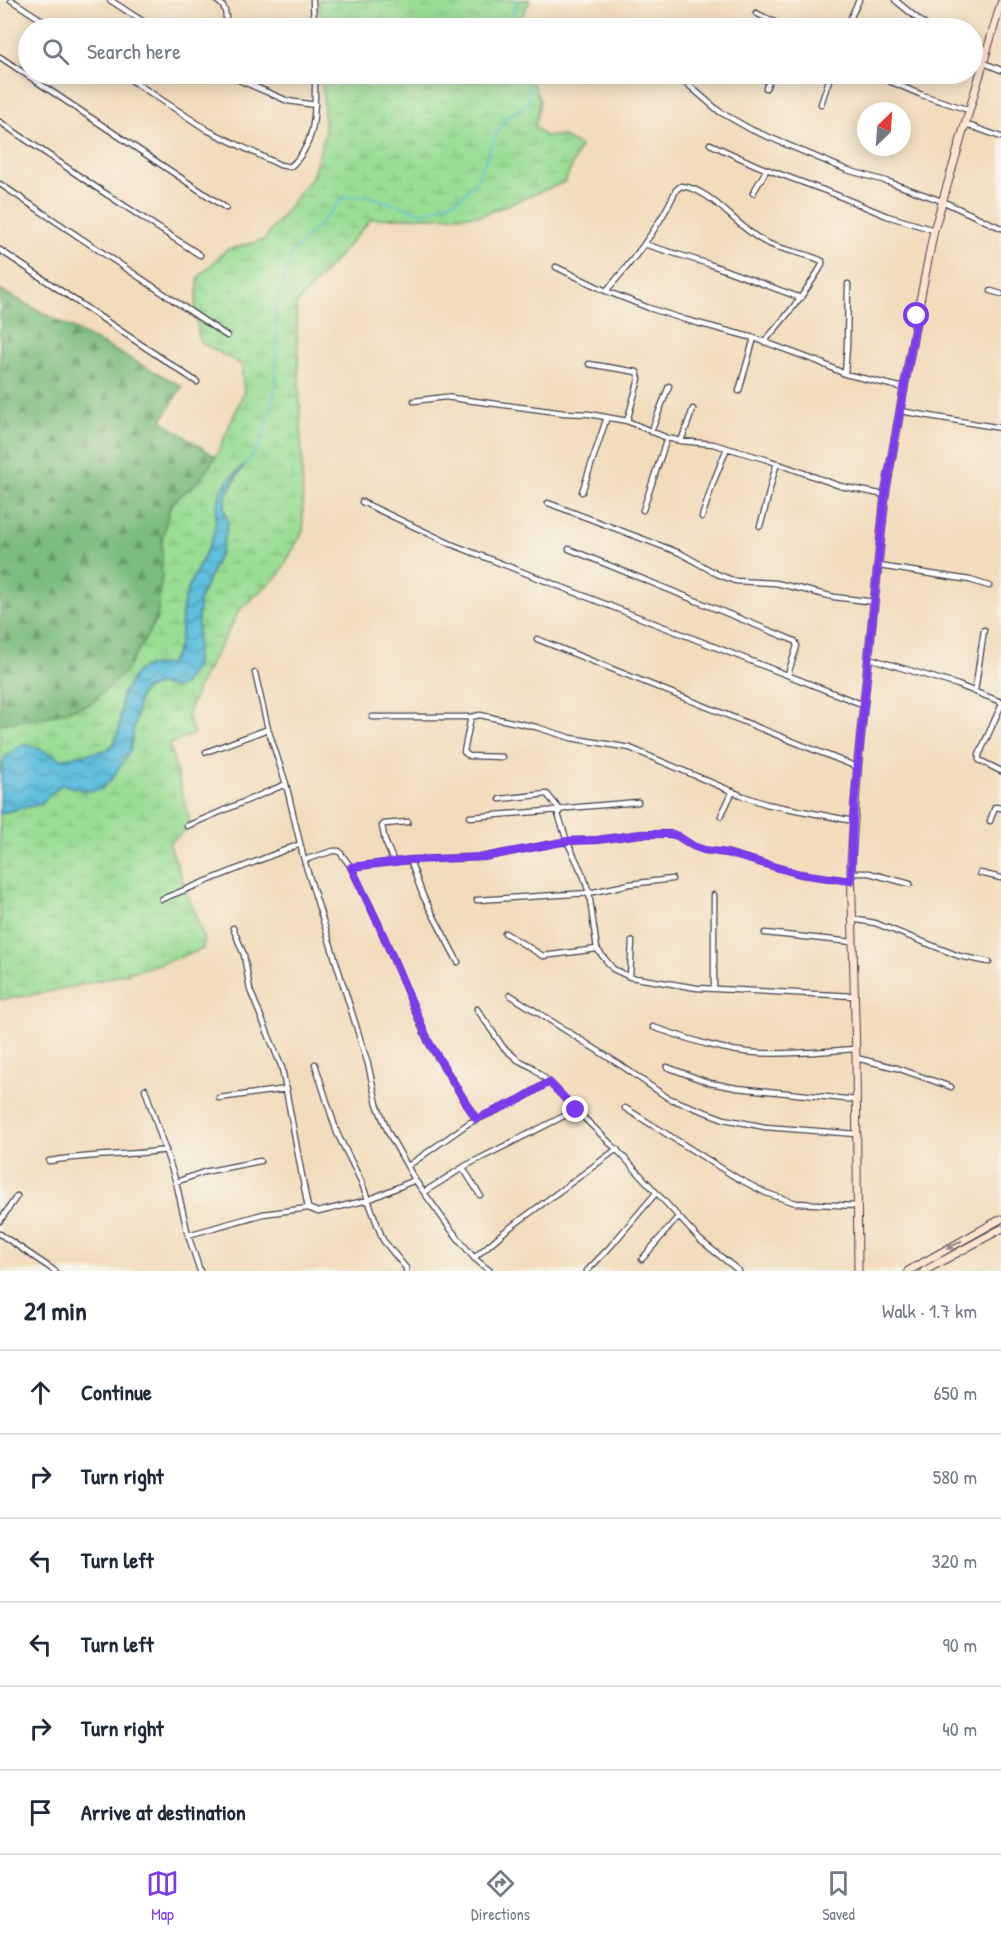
<!DOCTYPE html>
<html lang="en">
<head>
<meta charset="utf-8">
<style>
  :root { --surface:#fff; --page:#f6f6f7; --text:#1f2937; --muted:#747a83; --line:#e0e1e3; --accent:#7c3aed }
  body { margin:0; font-family:"Patrick Hand",sans-serif; background:var(--page); color:var(--text) }
  .compass { position:absolute; left:857px; top:102px; width:54px; height:54px; border-radius:50%; background:var(--surface); box-shadow:0 3px 15px #0003; rotate:25deg }
  .stop { position:absolute; width:18px; height:18px; margin:-14px; border:4px solid #7c3aed; border-radius:50%; background:#fff }
  .stop.end { background:#7c3aed; border-color:#fff; box-shadow:0 2px 6px #0008 }
  .list { margin:0; padding:0; list-style:none }
  h2 { display:flex; justify-content:space-between; align-items:center; height:78px; margin:0; padding:0 24px; font-size:26px }
  h2 small { font-size:20px; font-weight:400; color:var(--muted) }
  .list li { display:grid; grid-template-columns:39px 1fr auto; gap:18px; align-items:center; box-sizing:border-box; height:84px; padding:0 24px; border-top:2px solid var(--line) }
  .list b { display:block; font-size:22px; white-space:nowrap }
  .list em { font-size:20px; font-style:normal; color:var(--muted) }
  .icon { flex:none; width:33px; height:33px; fill:none; stroke:currentColor; stroke-width:2; stroke-linecap:round; stroke-linejoin:round }
  .map { position:relative; flex:none; width:1001px; height:1271px; overflow:hidden }
  .search { position:absolute; background:var(--surface); box-shadow:0 3px 15px #0003; left:18px; right:18px; top:18px; height:66px; display:flex; align-items:center; gap:15px; box-sizing:border-box; padding:0 21px; border-radius:33px; color:var(--muted); font-size:22px }
  .sheet { height:582px; background:var(--surface) }
  nav { display:flex; justify-content:space-around; align-items:center; box-sizing:border-box; height:84px; border-top:2px solid var(--line); background:var(--surface); font-size:16px; color:var(--muted) }
  nav a { display:grid; justify-items:center; gap:3px }
  nav .on { color:var(--accent) }
  .map>svg:first-child { display:block }
  .forest { fill:url(#forest-firs); stroke:#4e6f5c; stroke-width:1.5 }
  .wetland { fill:url(#wetland-marsh); stroke:#5e8068; stroke-width:1.5 }
  .water { fill:url(#water-waves); stroke:#40708c; stroke-width:1.5 }
  .lines { fill:none; stroke-linecap:round; stroke-linejoin:round }
  .stream { stroke:#5fbfdd; stroke-width:1.5 }
  .street-casing { stroke:#413e4e; stroke-width:7 }
  .secondary-casing { stroke:#413e4e; stroke-width:9 }
  .street { stroke:#fff; stroke-width:4.5 }
  .secondary { stroke:#fde4d1; stroke-width:7 }
  .oneway { fill:#9a8d8e }
  .route { stroke:#7c3aed; stroke-width:8 }
</style>
</head>
<body>
<div class="map">
<svg width="1001" height="1271" viewBox="0 0 1001 1271">
  <defs>
    <pattern id="forest-firs" width="22" height="20" patternUnits="userSpaceOnUse" patternTransform="scale(1.5)"><rect width="22" height="20" fill="#7bbc7e"/><path d="M5 1l3.5 6h-7zM16 11l3.5 6h-7z" fill="#649868"/></pattern>
    <pattern id="wetland-marsh" width="20" height="14" patternUnits="userSpaceOnUse" patternTransform="scale(1.5)"><rect width="20" height="14" fill="#9add94"/><path d="M1 5h8M5 5V1M11 12h8M15 12V8" fill="none" stroke="#84bd80"/></pattern>
    <pattern id="water-waves" width="16" height="10" patternUnits="userSpaceOnUse" patternTransform="scale(1.5)"><rect width="16" height="10" fill="#5fbfdd"/><path d="M0 5q4-4 8 0t8 0" fill="none" stroke="#4e9bb4"/></pattern>
  </defs>
  <rect width="100%" height="100%" fill="#f7f3e8"/>
  <filter id="ink" filterUnits="userSpaceOnUse"><feTurbulence type="fractalNoise" baseFrequency=".0167" numOctaves="2"/><feDisplacementMap in="SourceGraphic" scale="12" xChannelSelector="R" yChannelSelector="G"/><feConvolveMatrix kernelMatrix="1 2 1 2 8 2 1 2 1" color-interpolation-filters="sRGB"/></filter>
  <filter id="wash" filterUnits="userSpaceOnUse"><feTurbulence type="fractalNoise" baseFrequency=".008" numOctaves="4" result="noise"/><feDisplacementMap in="SourceGraphic" scale="24" xChannelSelector="R" yChannelSelector="G"/><feGaussianBlur stdDeviation="1.35" result="paint"/><feColorMatrix in="noise" values="0 0 0 0 0 0 0 0 0 0 0 0 0 0 0 0 0 1.4 0 .05"/><feComposite in="paint" operator="in"/></filter>
  <g filter="url(#wash)">
    <rect width="100%" height="100%" fill="#f1dcbb"/>
    <path class="forest" d="M0,290L182,386L162,421L216,457L200,480L171,504L162,540V575L157,619L126,671L90,704L46,717L0,724Z"/>
    <path class="wetland" d="M319,0H530L521,19V28H320Z
      M322,74H529L540,101L535,126L544,136H562L580,146L565,182L482,215L371,219L296,305L302,459L303,531L279,575L241,608L202,679L187,715L194,734L169,744L191,826L169,843L204,939L203,949C139,972 68,990 0,1000V813L40,804L62,784L84,791L130,751L139,697L145,689L160,684L174,688L196,666L199,600L221,551L228,524L224,508L226,496L243,466C230,476 219,491 217,508C216,519 216,529 212,539C204,561 189,579 184,603C179,626 186,644 169,664L148,666L122,695L119,730L114,743L107,750L61,759L38,748L6,756L0,773V724L46,717L90,704L126,671L157,619L162,575V540L171,504L200,480L216,457L244,392L241,364L200,342L195,310L199,277L226,250L264,240L313,175L325,133Z"/>
    <path class="water" d="M245,464L233,481L226,496L224,508L228,524L221,551L199,600L196,666L182,686L174,688L160,684L145,689L139,697L130,751L111,780L100,790L84,791L62,784L40,804L0,813L1,769L6,756L23,744L38,748L61,759L107,750L114,743L119,730L122,695L136,672L148,666L169,664C185,645 179,624 184,602C189,580 202,562 211,542C217,530 215,518 217,505C220,487 231,476 245,464Z"/>
    <g class="lines">
      <path class="stream" d="M509,28V24L517,0
        M244,466L261,444L276,386V305L292,253L344,197L368,196L423,213L459,199L476,182L495,137L508,115L521,109L528,101V83L522,74"/>
    </g>
  </g>
  <g filter="url(#ink)">
    <g class="lines">
      <g class="street-casing">
        <path id="street" d="M11,0L54,28
          M110,0L153,28
          M216,0C225,6 226,11 226,21L229,23L263,28
          M313,0L314,28
          M895,0L929,28
          M756,13L786,28
          M850,19L859,0
          M0,57L226,208
          M972,58L1001,70
          M122,74L209,131L280,165L290,167C318,143 315,108 315,74
          M225,74L288,101L315,105
          M873,74L922,95L969,110
          M678,76L720,112L752,130L847,170L889,182L942,201L1001,228
          M766,88L772,74
          M821,104L831,74
          M0,122L94,186L200,255
          M965,124L1001,137
          M710,144L758,166L834,194L887,216L934,230
          M0,184L227,336
          M753,193L767,169
          M644,244L709,264L801,298
          M0,250L197,382
          M556,267L606,291L649,308L686,320L754,338L819,362L845,374L904,388
          M606,291C633,261 659,228 676,190L681,186C711,188 738,229 765,242C783,251 804,252 822,261V265C806,293 786,317 764,342
          M991,291L1001,294
          M589,364L637,372L639,379L627,421
          M845,374L847,346L848,284
          M739,391L754,338
          M414,401L445,397L564,413L589,414L627,421L667,438L681,441L713,444L765,459L840,486L885,495
          M900,411L1001,428
          M651,432L669,386
          M681,441L693,409
          M582,492L607,417
          M362,502L451,544L864,705
          M548,503L680,553L717,574L735,581L776,583L834,597L875,602
          M643,510L667,438
          M702,517L713,483L727,448
          M760,526C767,505 770,484 777,463
          M569,549L795,641L797,646L788,674
          M879,566L970,580L989,586
          M537,639L857,767
          M869,658L958,685L1001,702
          M255,673L268,729L286,784L304,860L368,1064L377,1104L388,1132L415,1180L449,1227L474,1258L490,1271
          M975,691L984,630
          M1001,706L979,755V760L1001,771
          M372,717H471
          M206,752L268,729
          M502,757L469,756L464,752L471,717L480,715L536,727L571,738L630,748L743,796L766,804L853,821
          M638,802L568,808L560,810L558,814L567,841L584,877L589,893L597,949L613,969L630,977L697,988L854,996
          M721,816L733,791
          M470,817L560,810L547,794L500,799
          M990,821L995,807L1001,808
          M187,826L286,784
          M304,860L333,851H339L351,867L410,860L484,857L567,841L597,840L641,834H670L677,836L693,846L704,850L727,853L800,874L851,881
          M410,860L423,896L458,962
          M394,862L385,841L382,826L384,824L408,822
          M351,867L378,923L428,1042L476,1119
          M851,873H869L910,884
          M980,873L1001,878
          M714,895V989
          M162,899L300,844
          M477,900L589,893L630,884L672,879
          M852,919L875,923L959,956L989,962
          M233,928L244,955L250,990L282,1068L308,1208
          M505,933L543,956L597,949
          M765,933L853,942
          M630,977L632,941
          M510,995L622,1066L668,1098L724,1119L765,1127L857,1134
          M477,1009L503,1047L518,1060L532,1067L551,1084L576,1110L619,1152L700,1240L739,1271
          M653,1027C686,1038 721,1051 757,1053C790,1055 823,1051 855,1049
          M856,1058L897,1068L951,1087
          M315,1064L337,1133L361,1181L383,1240L406,1268V1271
          M667,1067L710,1083L737,1088L856,1100
          M145,1089L176,1182L188,1235L200,1271
          M219,1098L287,1089
          M625,1108L737,1178L766,1193L796,1203L857,1206
          M49,1161C88,1154 127,1156 166,1150
          M408,1166L469,1123L519,1100L549,1082
          M463,1168L480,1195
          M176,1182L204,1172L260,1161
          M424,1192L467,1165L576,1110
          M0,1221L17,1196
          M0,1234L55,1271
          M188,1235L263,1214L308,1208L318,1212L351,1204L368,1200L415,1180
          M474,1258L504,1232L617,1149
          M642,1259L678,1217
          M587,1271L610,1247L656,1193"/>
      </g>
      <g class="secondary-casing">
        <path id="secondary" d="M858,1271L856,1058L851,863L858,762L885,495L917,316L934,230L1001,3
          M908,1271L1001,1219
          M924,1271L1001,1229"/>
      </g>
      <use href="#street" class="street"/>
      <use href="#secondary" class="secondary"/>
    </g>
    <defs><path id="oneway-solid" d="M-6-.8H1V-3.2L6.5 0L1 3.2V.8H-6Z" transform="scale(1.5)"/></defs>
    <use class="oneway" href="#oneway-solid" transform="translate(954 1245) rotate(151)"/>
  </g>
  <g class="lines" filter="url(#ink)">
    <path class="route" d="M576,1110L549,1082L519,1100L476,1119L429,1042L378,923L351,867L410,860L484,857L567,841L597,840L641,834H670L678,836L693,846L704,850L727,853L800,874L851,881L853,820L858,762L885,495L917,316"/>
  </g>
</svg>
<svg class="compass" viewBox="-18 -18 36 36"><path d="M0-13l5 13h-10z" fill="#e53935"/><path d="M0 13l5-13h-10z" fill="#747a83"/></svg>
<div class="stop" style="left:917px;top:316px"></div>
<div class="stop end" style="left:576px;top:1110px"></div>
<div class="search"><svg class="icon" aria-label="search" viewBox="0 0 24 24"><circle cx="10" cy="10" r="6"/><path d="M15 15l6 6"/></svg>Search here</div>
</div>
<section class="sheet">
<h2>21 min<small>Walk · 1.7 km</small></h2>
<ul class="list">
<li><svg class="icon" aria-label="ahead" viewBox="0 0 24 24"><path d="M12 20V5M6 11l6-6 6 6"/></svg><div><b>Continue</b></div><em>650 m</em></li>
<li><svg class="icon" aria-label="right" viewBox="0 0 24 24"><path d="M7 20v-9h11M14 6l5 5-5 5"/></svg><div><b>Turn right</b></div><em>580 m</em></li>
<li><svg class="icon" aria-label="left" viewBox="0 0 24 24"><path d="M17 20v-9H6M10 6l-5 5 5 5"/></svg><div><b>Turn left</b></div><em>320 m</em></li>
<li><svg class="icon" aria-label="left" viewBox="0 0 24 24"><path d="M17 20v-9H6M10 6l-5 5 5 5"/></svg><div><b>Turn left</b></div><em>90 m</em></li>
<li><svg class="icon" aria-label="right" viewBox="0 0 24 24"><path d="M7 20v-9h11M14 6l5 5-5 5"/></svg><div><b>Turn right</b></div><em>40 m</em></li>
<li><svg class="icon" aria-label="arrive" viewBox="0 0 24 24"><path d="M6 21V4h12l-3 4 3 4H6"/></svg><div><b>Arrive at destination</b></div></li>
</ul>
</section>
<nav>
<a class="on"><svg class="icon" aria-label="map" viewBox="0 0 24 24"><path d="M3 6l6-2 6 2 6-2v14l-6 2-6-2-6 2zM9 4v14M15 6v14"/></svg>Map</a>
<a><svg class="icon" aria-label="directions" viewBox="0 0 24 24"><path d="M12 3l9 9-9 9-9-9zM9 14v-3h6M13 9l2 2-2 2"/></svg>Directions</a>
<a><svg class="icon" aria-label="saved" viewBox="0 0 24 24"><path d="M7 4h10v16l-5-4-5 4z"/></svg>Saved</a>
</nav>
</body>
</html>
